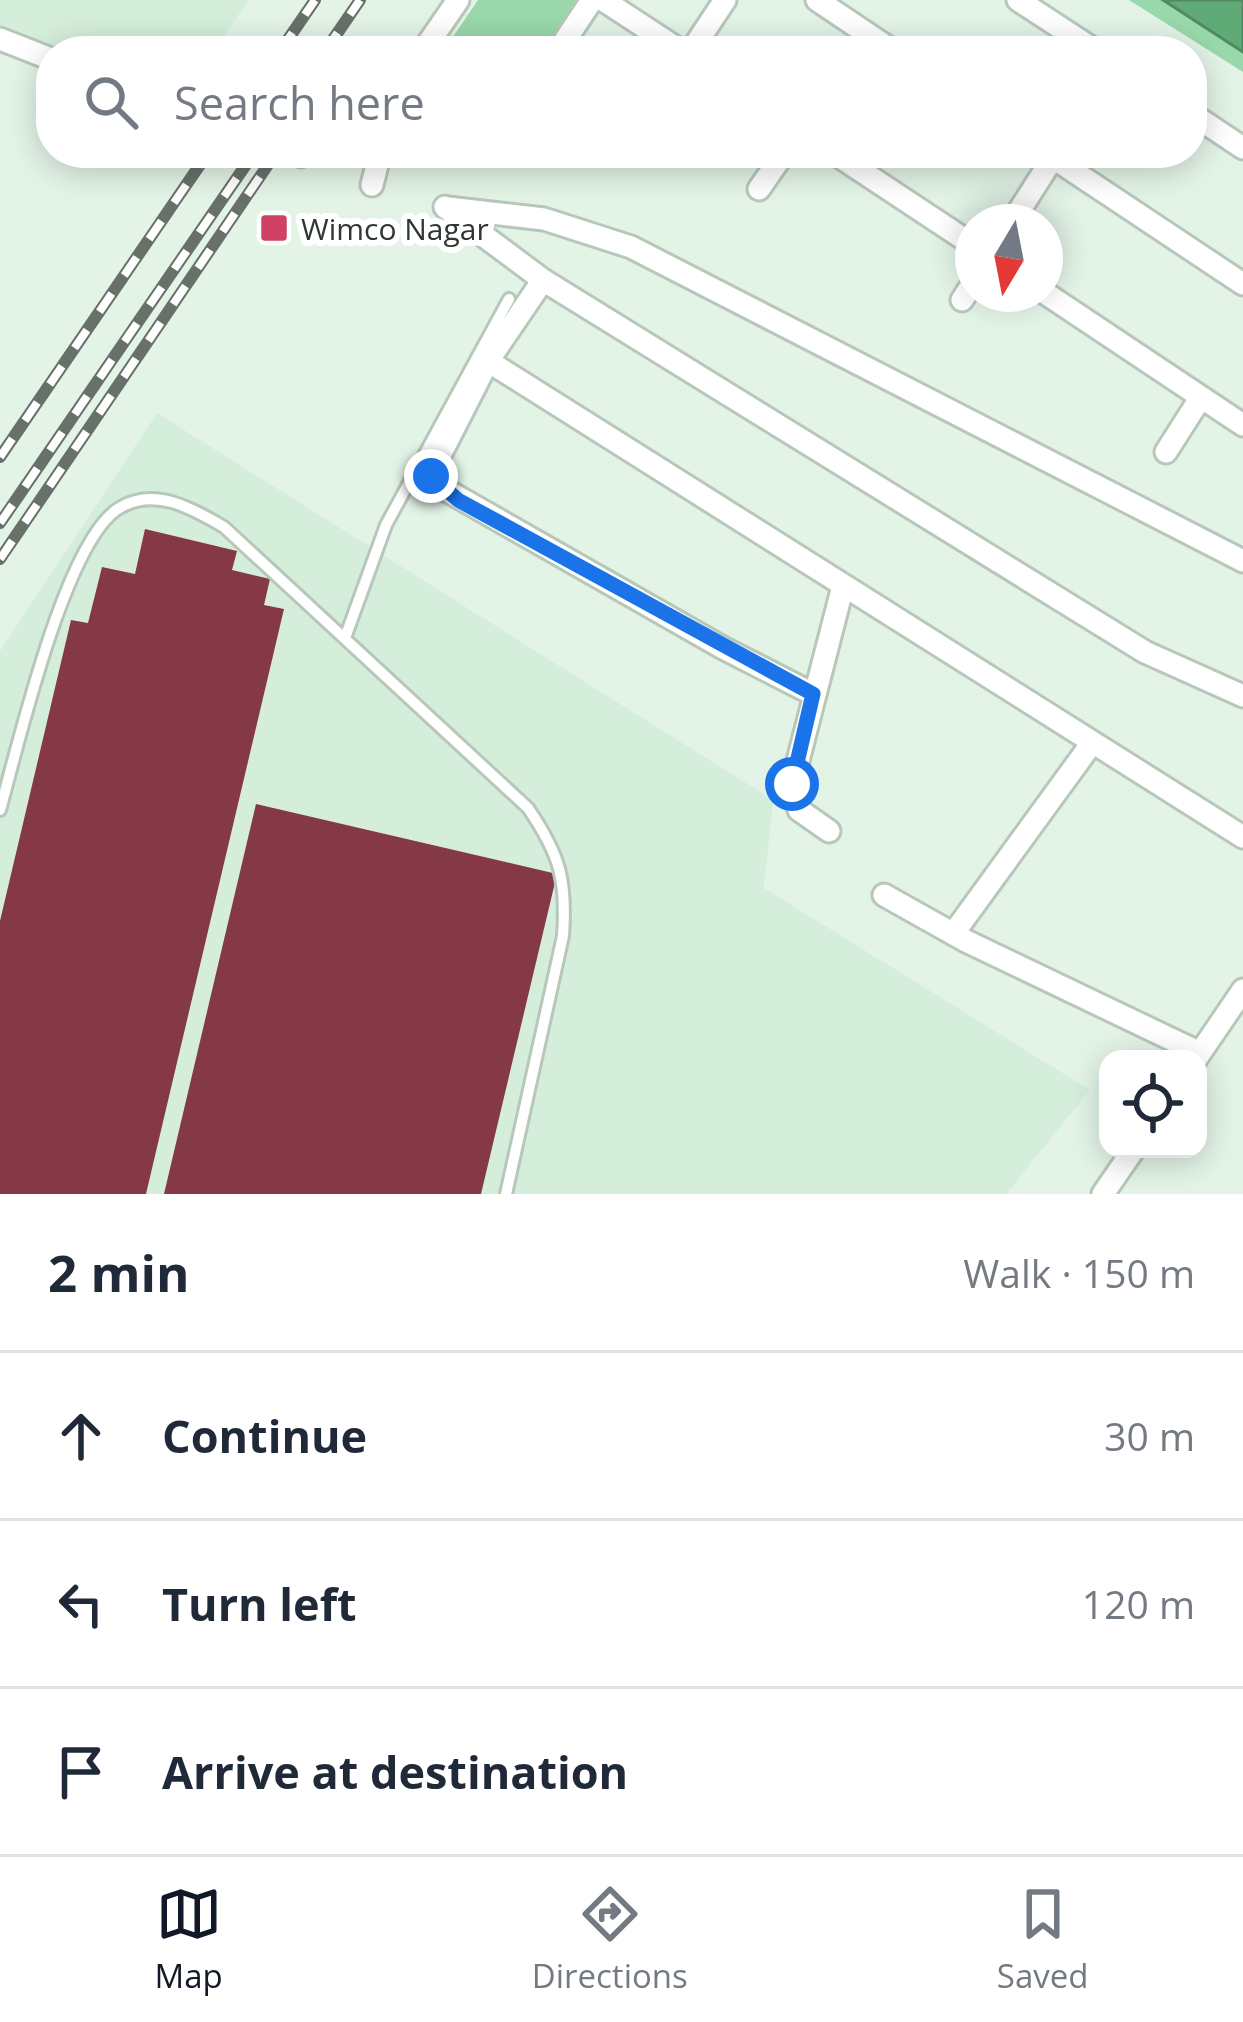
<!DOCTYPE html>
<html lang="en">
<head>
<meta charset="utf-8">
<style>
  :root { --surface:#fff; --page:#f6f6f7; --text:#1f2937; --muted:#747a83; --line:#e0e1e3; --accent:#111827 }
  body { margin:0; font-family:"Open Sans",sans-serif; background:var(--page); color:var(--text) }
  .controls { position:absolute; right:36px; bottom:36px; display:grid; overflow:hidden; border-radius:24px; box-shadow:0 6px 30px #0003 }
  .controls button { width:108px; height:108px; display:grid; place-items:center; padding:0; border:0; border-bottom:3px solid var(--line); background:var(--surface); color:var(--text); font:60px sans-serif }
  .compass { position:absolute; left:955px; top:204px; width:108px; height:108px; border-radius:50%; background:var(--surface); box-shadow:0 6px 30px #0003; rotate:190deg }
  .stop { position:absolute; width:36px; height:36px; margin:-27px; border:9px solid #1a73e8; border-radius:50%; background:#fff }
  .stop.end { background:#1a73e8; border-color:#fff; box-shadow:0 3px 12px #0008 }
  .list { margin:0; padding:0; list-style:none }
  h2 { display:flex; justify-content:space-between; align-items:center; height:156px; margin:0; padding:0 48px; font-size:51px }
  h2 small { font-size:39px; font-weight:400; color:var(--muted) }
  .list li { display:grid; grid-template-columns:78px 1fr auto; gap:36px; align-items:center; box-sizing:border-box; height:168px; padding:0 48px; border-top:3px solid var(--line) }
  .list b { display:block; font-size:45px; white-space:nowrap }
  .list em { font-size:39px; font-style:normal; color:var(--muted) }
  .icon { flex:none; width:66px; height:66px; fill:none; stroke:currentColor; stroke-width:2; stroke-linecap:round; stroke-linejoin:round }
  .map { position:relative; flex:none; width:1243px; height:1194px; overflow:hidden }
  .search { position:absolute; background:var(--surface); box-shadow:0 6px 30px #0003; left:36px; right:36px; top:36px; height:132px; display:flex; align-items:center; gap:30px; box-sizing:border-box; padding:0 42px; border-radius:48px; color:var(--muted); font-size:45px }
  .sheet { height:660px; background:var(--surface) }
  nav { display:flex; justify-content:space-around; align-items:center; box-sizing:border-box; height:168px; border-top:3px solid var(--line); background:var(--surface); font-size:33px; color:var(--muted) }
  nav a { display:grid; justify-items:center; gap:6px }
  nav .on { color:var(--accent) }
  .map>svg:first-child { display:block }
  .built { fill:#d5eedb }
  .green { fill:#98d8ab }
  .water { fill:#60aa78; stroke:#528863; stroke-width:3 }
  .building { fill:#853947 }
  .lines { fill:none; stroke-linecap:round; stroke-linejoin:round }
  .lane-casing { stroke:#b7c8bb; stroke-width:16 }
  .street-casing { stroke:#b7c8bb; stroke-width:27 }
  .lane { stroke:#fff; stroke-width:10 }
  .street { stroke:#fff; stroke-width:21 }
  .rail-casing { stroke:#67716a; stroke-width:12 }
  .rail { stroke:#fff; stroke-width:8; stroke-dasharray:22; stroke-linecap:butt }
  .route { stroke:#1a73e8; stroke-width:15 }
  .poi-dot { fill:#d04163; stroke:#fff; stroke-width:4.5 }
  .labels { text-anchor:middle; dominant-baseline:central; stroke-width:12; stroke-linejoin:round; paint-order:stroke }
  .poi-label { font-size:30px; fill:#303732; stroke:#fff; text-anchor:start }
</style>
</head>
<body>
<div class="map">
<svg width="1243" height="1194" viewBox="0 0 1243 1194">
  <rect width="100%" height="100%" fill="#e3f4e7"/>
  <path class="built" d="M0,0H249L213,51H59L0,25Z
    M157,413L773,800L764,888L1090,1090L1006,1194H0V651Z"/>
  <path class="green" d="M478,0H578L543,51H456L448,44Z
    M1129,0H1243V72Z"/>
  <path class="water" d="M1163,0H1243V52Z"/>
  <path class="building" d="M145,529L237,551L232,570L270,579L264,605L284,609L146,1194H0V921L71,620L88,623L102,567L135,574Z
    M256,804L557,874L481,1194H164Z"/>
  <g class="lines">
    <g class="lane-casing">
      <path id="lane" d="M345,638L386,525L509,299
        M0,810C18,746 66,536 121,507C156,487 193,509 224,527L528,808C560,855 567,880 563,936L506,1194"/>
    </g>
    <g class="street-casing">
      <path id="street" d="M603,0L681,51
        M817,0L893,51
        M1018,0L1096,51
        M0,39L51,59
        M423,51L458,0
        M558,51L592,0
        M691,51L725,0
        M1192,114L1243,148
        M292,153L301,156
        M834,153L973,245
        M1046,153L1243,284
        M372,185L380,153
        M759,189L784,153
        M445,207L543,280L1145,652L1243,696
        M448,208L544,219L631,247L1243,561
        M1012,222L1056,153
        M543,280L488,361L436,463L431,476L437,485L723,648L813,694
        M1045,293L1243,425
        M962,300L973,283
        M488,361L1243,837
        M1166,452L1201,397
        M829,831L799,810L792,784L843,586
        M884,895L966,941L1200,1053
        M953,934L1092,743
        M1196,1059L1243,990
        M1103,1194L1134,1149"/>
    </g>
    <use href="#lane" class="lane"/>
    <use href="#street" class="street"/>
    <g class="rail-casing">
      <path id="rail" d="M280,51L315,0
        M325,51L360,0
        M0,457L208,153
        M0,523L254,153
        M0,559L276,153"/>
    </g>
    <use href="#rail" class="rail"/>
  </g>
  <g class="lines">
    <path class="route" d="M431,476L458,500L813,694L792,784"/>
  </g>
  <rect class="poi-dot" x="259" y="213" width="30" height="30" rx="6"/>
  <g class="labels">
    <g class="poi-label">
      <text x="301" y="228">Wimco Nagar</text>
    </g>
  </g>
</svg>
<div class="controls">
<button><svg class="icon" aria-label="locate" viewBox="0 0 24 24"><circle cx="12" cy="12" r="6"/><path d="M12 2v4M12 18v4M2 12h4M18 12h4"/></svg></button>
</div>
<svg class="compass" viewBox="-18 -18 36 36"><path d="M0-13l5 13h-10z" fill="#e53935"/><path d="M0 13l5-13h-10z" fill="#747a83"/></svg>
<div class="stop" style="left:792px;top:784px"></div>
<div class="stop end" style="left:431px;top:476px"></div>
<div class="search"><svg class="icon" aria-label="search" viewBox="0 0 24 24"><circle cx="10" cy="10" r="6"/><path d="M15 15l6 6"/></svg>Search here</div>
</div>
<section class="sheet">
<h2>2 min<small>Walk · 150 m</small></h2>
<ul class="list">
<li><svg class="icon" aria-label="ahead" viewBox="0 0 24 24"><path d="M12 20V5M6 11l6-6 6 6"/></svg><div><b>Continue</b></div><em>30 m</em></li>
<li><svg class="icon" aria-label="left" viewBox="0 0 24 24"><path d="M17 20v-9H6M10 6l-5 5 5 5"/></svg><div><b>Turn left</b></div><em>120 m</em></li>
<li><svg class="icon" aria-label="arrive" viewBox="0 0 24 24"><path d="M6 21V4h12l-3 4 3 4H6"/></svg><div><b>Arrive at destination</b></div></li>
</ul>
</section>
<nav>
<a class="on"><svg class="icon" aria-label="map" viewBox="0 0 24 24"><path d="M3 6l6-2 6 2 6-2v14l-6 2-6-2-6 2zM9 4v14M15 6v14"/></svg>Map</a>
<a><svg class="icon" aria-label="directions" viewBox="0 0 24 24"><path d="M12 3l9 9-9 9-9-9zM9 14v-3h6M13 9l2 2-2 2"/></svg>Directions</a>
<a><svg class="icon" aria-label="saved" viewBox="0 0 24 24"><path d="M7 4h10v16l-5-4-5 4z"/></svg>Saved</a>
</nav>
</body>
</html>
